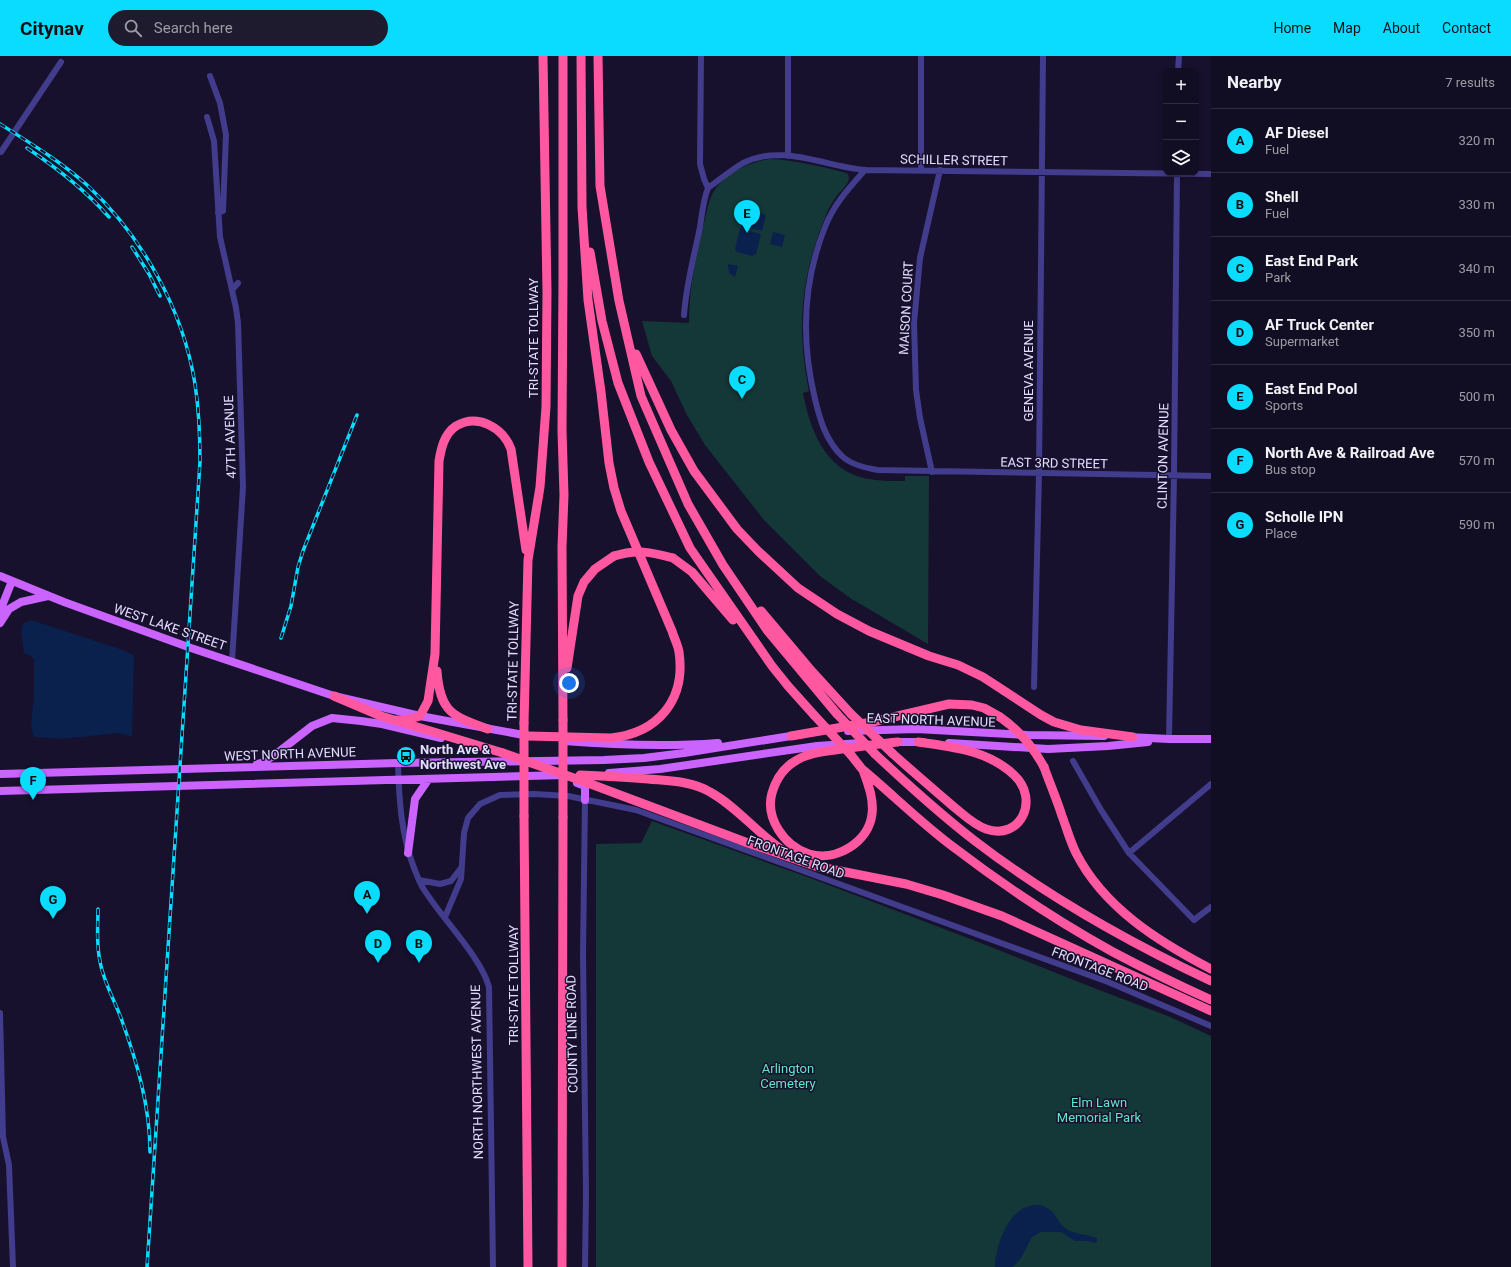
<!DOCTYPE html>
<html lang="en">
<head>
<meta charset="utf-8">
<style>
  :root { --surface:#110d22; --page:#1e1b2f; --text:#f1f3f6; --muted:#9c9ca5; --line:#302d40; --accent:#09dcff }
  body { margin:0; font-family:Roboto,sans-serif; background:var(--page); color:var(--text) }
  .controls { position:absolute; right:12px; top:12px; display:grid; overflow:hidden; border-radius:8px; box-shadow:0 2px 6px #0003 }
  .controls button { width:36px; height:36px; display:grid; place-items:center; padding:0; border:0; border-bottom:1px solid var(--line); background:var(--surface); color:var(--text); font:20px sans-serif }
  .you { position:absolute; left:569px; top:627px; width:14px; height:14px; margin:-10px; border:3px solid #fff; border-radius:50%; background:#1a73e8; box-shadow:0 0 0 6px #1a73e833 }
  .badge { display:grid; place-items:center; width:26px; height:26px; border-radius:50%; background:var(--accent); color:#111; font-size:13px; font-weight:700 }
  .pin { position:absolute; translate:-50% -33px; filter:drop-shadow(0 1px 2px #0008) }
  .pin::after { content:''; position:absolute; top:21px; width:14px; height:12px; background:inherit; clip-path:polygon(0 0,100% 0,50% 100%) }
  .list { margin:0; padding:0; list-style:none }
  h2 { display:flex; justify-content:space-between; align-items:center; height:52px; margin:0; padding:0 16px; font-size:17px }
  h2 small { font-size:13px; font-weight:400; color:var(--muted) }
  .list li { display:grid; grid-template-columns:26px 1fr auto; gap:12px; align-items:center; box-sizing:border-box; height:64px; padding:0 16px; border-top:1px solid var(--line) }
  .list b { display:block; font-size:15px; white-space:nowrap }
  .list p { margin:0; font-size:13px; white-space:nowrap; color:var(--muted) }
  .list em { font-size:13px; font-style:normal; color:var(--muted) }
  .icon { flex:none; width:22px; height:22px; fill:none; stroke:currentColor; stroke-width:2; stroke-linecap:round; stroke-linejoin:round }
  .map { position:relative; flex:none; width:1211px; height:1211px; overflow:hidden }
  header { display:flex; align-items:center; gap:24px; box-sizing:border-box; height:56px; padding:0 20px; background:var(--accent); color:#111 }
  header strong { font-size:19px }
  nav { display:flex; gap:22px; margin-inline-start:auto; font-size:14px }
  .search { width:280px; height:36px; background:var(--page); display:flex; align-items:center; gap:10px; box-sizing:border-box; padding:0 14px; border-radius:22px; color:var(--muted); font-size:15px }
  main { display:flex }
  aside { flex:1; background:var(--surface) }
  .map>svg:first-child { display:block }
  .green { fill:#143737 }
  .water { fill:#0a204d }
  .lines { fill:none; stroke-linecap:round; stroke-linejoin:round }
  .minor { stroke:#423c8c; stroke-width:6 }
  .major { stroke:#cb64ff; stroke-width:8 }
  .highway { stroke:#ff58a1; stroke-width:9 }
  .rail-casing { stroke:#09dcff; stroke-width:3.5 }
  .rail { stroke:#17112d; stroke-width:2; stroke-dasharray:6; stroke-linecap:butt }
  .highway-bridge { stroke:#ff58a1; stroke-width:9 }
  .labels { text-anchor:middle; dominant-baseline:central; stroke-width:3; stroke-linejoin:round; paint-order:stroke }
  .street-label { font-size:13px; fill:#e3ddff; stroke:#17112d }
  .poi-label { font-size:13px; font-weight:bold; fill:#e3ddff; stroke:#17112d; text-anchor:start }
  .park-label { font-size:13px; fill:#65e3c9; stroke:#17112d }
</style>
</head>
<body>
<header>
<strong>Citynav</strong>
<div class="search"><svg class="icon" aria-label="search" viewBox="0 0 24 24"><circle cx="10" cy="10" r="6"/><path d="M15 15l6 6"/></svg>Search here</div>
<nav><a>Home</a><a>Map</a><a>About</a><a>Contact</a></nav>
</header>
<main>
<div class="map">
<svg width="1211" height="1211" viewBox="0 0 1211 1211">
  <rect width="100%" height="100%" fill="#17112d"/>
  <path class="green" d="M769,103C794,104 819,110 843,116L848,118L849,121C849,129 840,135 836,141C832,147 828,153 826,159C801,220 796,271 809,335L803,337C810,374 825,413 864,422C877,425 891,425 905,425V420H929L928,588L850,542L820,520L764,464L705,389L687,359L671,325L652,300L642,265L689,267C689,231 696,201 704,167C707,155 709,141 716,132C729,115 749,107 769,103Z
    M652,765L813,823L986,889L1099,934L1168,960L1211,980V1211H596V788L641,787Z"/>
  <path class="water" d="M745,153L766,159L762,175L746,171L745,174L761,178L756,198L752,200L737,196L735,193Z
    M773,176L785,179L782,191L770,188Z
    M728,208L738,210L735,221L729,217Z
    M31,564L123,594L134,599L132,679L130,680L118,677L63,683L35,681L33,679L31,668L34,639V604L31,600L24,597L21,576L23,567H25Z
    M1040,1149C1058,1154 1055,1166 1068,1174C1075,1178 1086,1178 1093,1181L1097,1182V1186L1095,1187L1089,1185H1075L1061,1176H1041L1032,1181L1021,1202L1013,1211H995C995,1192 1007,1157 1027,1151C1031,1149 1036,1149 1040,1149Z"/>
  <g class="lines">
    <path class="minor" d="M1178,15L1179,0
      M210,20L220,47L226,79L223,155L218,157
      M207,61L214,85L220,181L236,252L238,267L243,431L232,605
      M1,96L61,6
      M788,100V0
      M865,114C849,132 834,148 825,171C803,226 801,285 815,343C820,364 826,385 842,400C851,409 865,412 878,414L1211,420
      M921,114V0
      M708,132C719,124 731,114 743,107C782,87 826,111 865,114L1211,118
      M232,234L238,227
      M684,259C686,229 694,201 700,171C702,158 703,145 708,132L704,123L700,108L701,0
      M932,416L920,362L916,334L914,267L920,202L940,114
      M1034,631L1039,417L1043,0
      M1169,683L1174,420L1177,117
      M1073,705L1101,754L1129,797L1194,864L1211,851
      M398,707C399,743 401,778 414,812C417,819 419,826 423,832C438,856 458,877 474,901C480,910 486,920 489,931L493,1211
      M1129,797L1211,728
      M419,824L440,828L451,825L461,812
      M445,861L461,823L464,777L468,762L480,748L500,739L534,738L568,740L636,754L1108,926L1211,970
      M0,957L3,1081L9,1109L13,1211
      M585,1211L586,1137L583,899L585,744"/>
    <path class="major" d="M0,520L64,546L191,592L334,640L420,660L529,680
      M0,555L12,525
      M0,567L9,553L21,546L48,540
      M848,675L916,673L1027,679L1104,680
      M1128,681L1169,683H1211
      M564,685C616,689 667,691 718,687
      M893,686H923
      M949,687L1048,693L1108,690L1148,686
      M257,708L264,706L276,698L312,670L332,662L361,665L382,668L441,682
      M609,717L660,713L817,690L861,687
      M0,718L398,707L604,704L644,702L684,697L797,679
      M577,727L585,730V744
      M0,735L565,719
      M408,797L415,743L428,724"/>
    <path class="highway" d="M563,0V224L562,375L564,439L562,491L563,664
      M598,0L600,130L619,245L641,340L688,448L723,509L767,574L837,658
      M590,196L602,265L618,327L649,406L690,492L772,610L788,630L814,659
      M636,298L671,374L694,415L737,473L758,495L798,532L837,558L869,575L929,600L958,609L983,621L1041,659L1054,666L1081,674L1133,681
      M673,502L692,516L733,564
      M761,555L809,612L851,658
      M567,612L578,540L584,526L595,513L614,500
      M437,615C440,656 452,660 488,673
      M334,640L381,660L503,697
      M394,664H406L420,660L428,645L435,598L439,405C441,393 444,378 456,370C478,357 503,372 511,393L526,494
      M524,667L528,504L540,431L546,351L547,236L543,0
      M528,680L611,682C658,677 686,644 679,596C678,589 674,582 672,575L621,455L614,432L609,407L601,336L588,244L582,151L581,0
      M791,680L872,666L949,648L972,649L984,652L1000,661
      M892,697C912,715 933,733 954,751C964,759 974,769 986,773C1021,785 1040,743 1014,719C988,694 952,691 918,686
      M875,698C907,728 940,758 975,785C1048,841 1128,886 1211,925
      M851,699L862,713C892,738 920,766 952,790C1003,829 1057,865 1113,896C1145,913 1178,929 1211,944
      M1044,711C1050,728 1057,744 1062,760C1067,773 1070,785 1076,797C1104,852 1159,886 1211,913
      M863,714C868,728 874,743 872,758C869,786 836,806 809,798C784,790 765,762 772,737C776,723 784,711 797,704C808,697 822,696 835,694C856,691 877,688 898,686
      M580,719C603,720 625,721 648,723C669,725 692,725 710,736C739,752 759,780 787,797
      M588,727L748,787L815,810L906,828L943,839L1002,860L1211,955
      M524,760L528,1211
      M562,1211L563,761"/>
    <g class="rail-casing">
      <path id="rail" d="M0,68C30,87 60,105 87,129C142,180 183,253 195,328C199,354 200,380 200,406L147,1211
        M27,92C57,112 85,134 109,161
        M132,191L149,218L160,240
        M281,582L291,550L298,511L303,495L357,359
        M98,853C98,870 96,888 100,905C103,925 114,943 121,962C137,1006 150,1050 150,1096"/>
    </g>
    <use href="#rail" class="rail"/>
    <path class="highway-bridge" d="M614,500C636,493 651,496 673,502
      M837,658L875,698
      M851,658L892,697
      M814,659L851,699
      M1000,661C1019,674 1033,691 1044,711
      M524,667V760
      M503,697L588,727
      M563,761V664"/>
  </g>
  <defs>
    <g id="bus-disc" transform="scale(1)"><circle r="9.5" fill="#09dcff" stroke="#17112d"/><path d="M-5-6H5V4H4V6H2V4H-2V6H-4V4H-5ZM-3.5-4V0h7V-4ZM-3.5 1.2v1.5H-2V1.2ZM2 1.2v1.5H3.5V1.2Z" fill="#111"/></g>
  </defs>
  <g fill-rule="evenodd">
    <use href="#bus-disc" x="406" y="700"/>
  </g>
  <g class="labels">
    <g class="street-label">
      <text transform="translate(954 104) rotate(1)">SCHILLER STREET</text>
      <text transform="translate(906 252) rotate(-87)">MAISON COURT</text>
      <text transform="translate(533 282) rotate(-90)">TRI-STATE TOLLWAY</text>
      <text transform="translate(1028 315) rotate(-90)">GENEVA AVENUE</text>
      <text transform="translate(230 381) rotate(-92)">47TH AVENUE</text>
      <text transform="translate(1163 400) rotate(-89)">CLINTON AVENUE</text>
      <text transform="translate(1054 407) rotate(1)">EAST 3RD STREET</text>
      <text transform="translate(170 571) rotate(19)">WEST LAKE STREET</text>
      <text transform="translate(513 605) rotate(-89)">TRI-STATE TOLLWAY</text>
      <text transform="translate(931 664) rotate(2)">EAST NORTH AVENUE</text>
      <text transform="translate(290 698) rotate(-2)">WEST NORTH AVENUE</text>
      <text transform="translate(796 801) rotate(20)">FRONTAGE ROAD</text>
      <text transform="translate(1100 913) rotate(21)">FRONTAGE ROAD</text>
      <text transform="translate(513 929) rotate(-90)">TRI-STATE TOLLWAY</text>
      <text transform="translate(572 978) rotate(-91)">COUNTY LINE ROAD</text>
      <text transform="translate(477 1016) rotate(-91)">NORTH NORTHWEST AVENUE</text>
    </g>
    <g class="poi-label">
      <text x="420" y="693">North Ave &amp;<tspan x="420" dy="15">Northwest Ave</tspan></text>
    </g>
    <g class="park-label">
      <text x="788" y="1012">Arlington<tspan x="788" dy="15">Cemetery</tspan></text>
      <text x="1099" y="1046">Elm Lawn<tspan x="1099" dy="15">Memorial Park</tspan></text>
    </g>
  </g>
</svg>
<div class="controls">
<button>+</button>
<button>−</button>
<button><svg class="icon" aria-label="layers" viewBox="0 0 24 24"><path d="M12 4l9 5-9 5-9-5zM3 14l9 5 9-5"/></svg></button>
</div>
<div class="you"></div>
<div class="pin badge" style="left:367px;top:858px">A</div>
<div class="pin badge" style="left:419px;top:907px">B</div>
<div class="pin badge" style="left:742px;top:343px">C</div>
<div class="pin badge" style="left:378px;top:907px">D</div>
<div class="pin badge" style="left:747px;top:177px">E</div>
<div class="pin badge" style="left:33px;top:744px">F</div>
<div class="pin badge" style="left:53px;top:863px">G</div>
</div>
<aside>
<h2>Nearby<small>7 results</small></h2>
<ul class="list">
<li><span class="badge">A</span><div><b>AF Diesel</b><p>Fuel</p></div><em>320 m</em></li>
<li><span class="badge">B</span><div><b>Shell</b><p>Fuel</p></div><em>330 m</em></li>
<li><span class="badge">C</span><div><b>East End Park</b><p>Park</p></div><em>340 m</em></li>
<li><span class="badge">D</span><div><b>AF Truck Center</b><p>Supermarket</p></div><em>350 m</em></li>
<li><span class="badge">E</span><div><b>East End Pool</b><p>Sports</p></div><em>500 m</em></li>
<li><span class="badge">F</span><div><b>North Ave &amp; Railroad Ave</b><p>Bus stop</p></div><em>570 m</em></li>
<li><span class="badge">G</span><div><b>Scholle IPN</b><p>Place</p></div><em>590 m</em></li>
</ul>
</aside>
</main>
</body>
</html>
